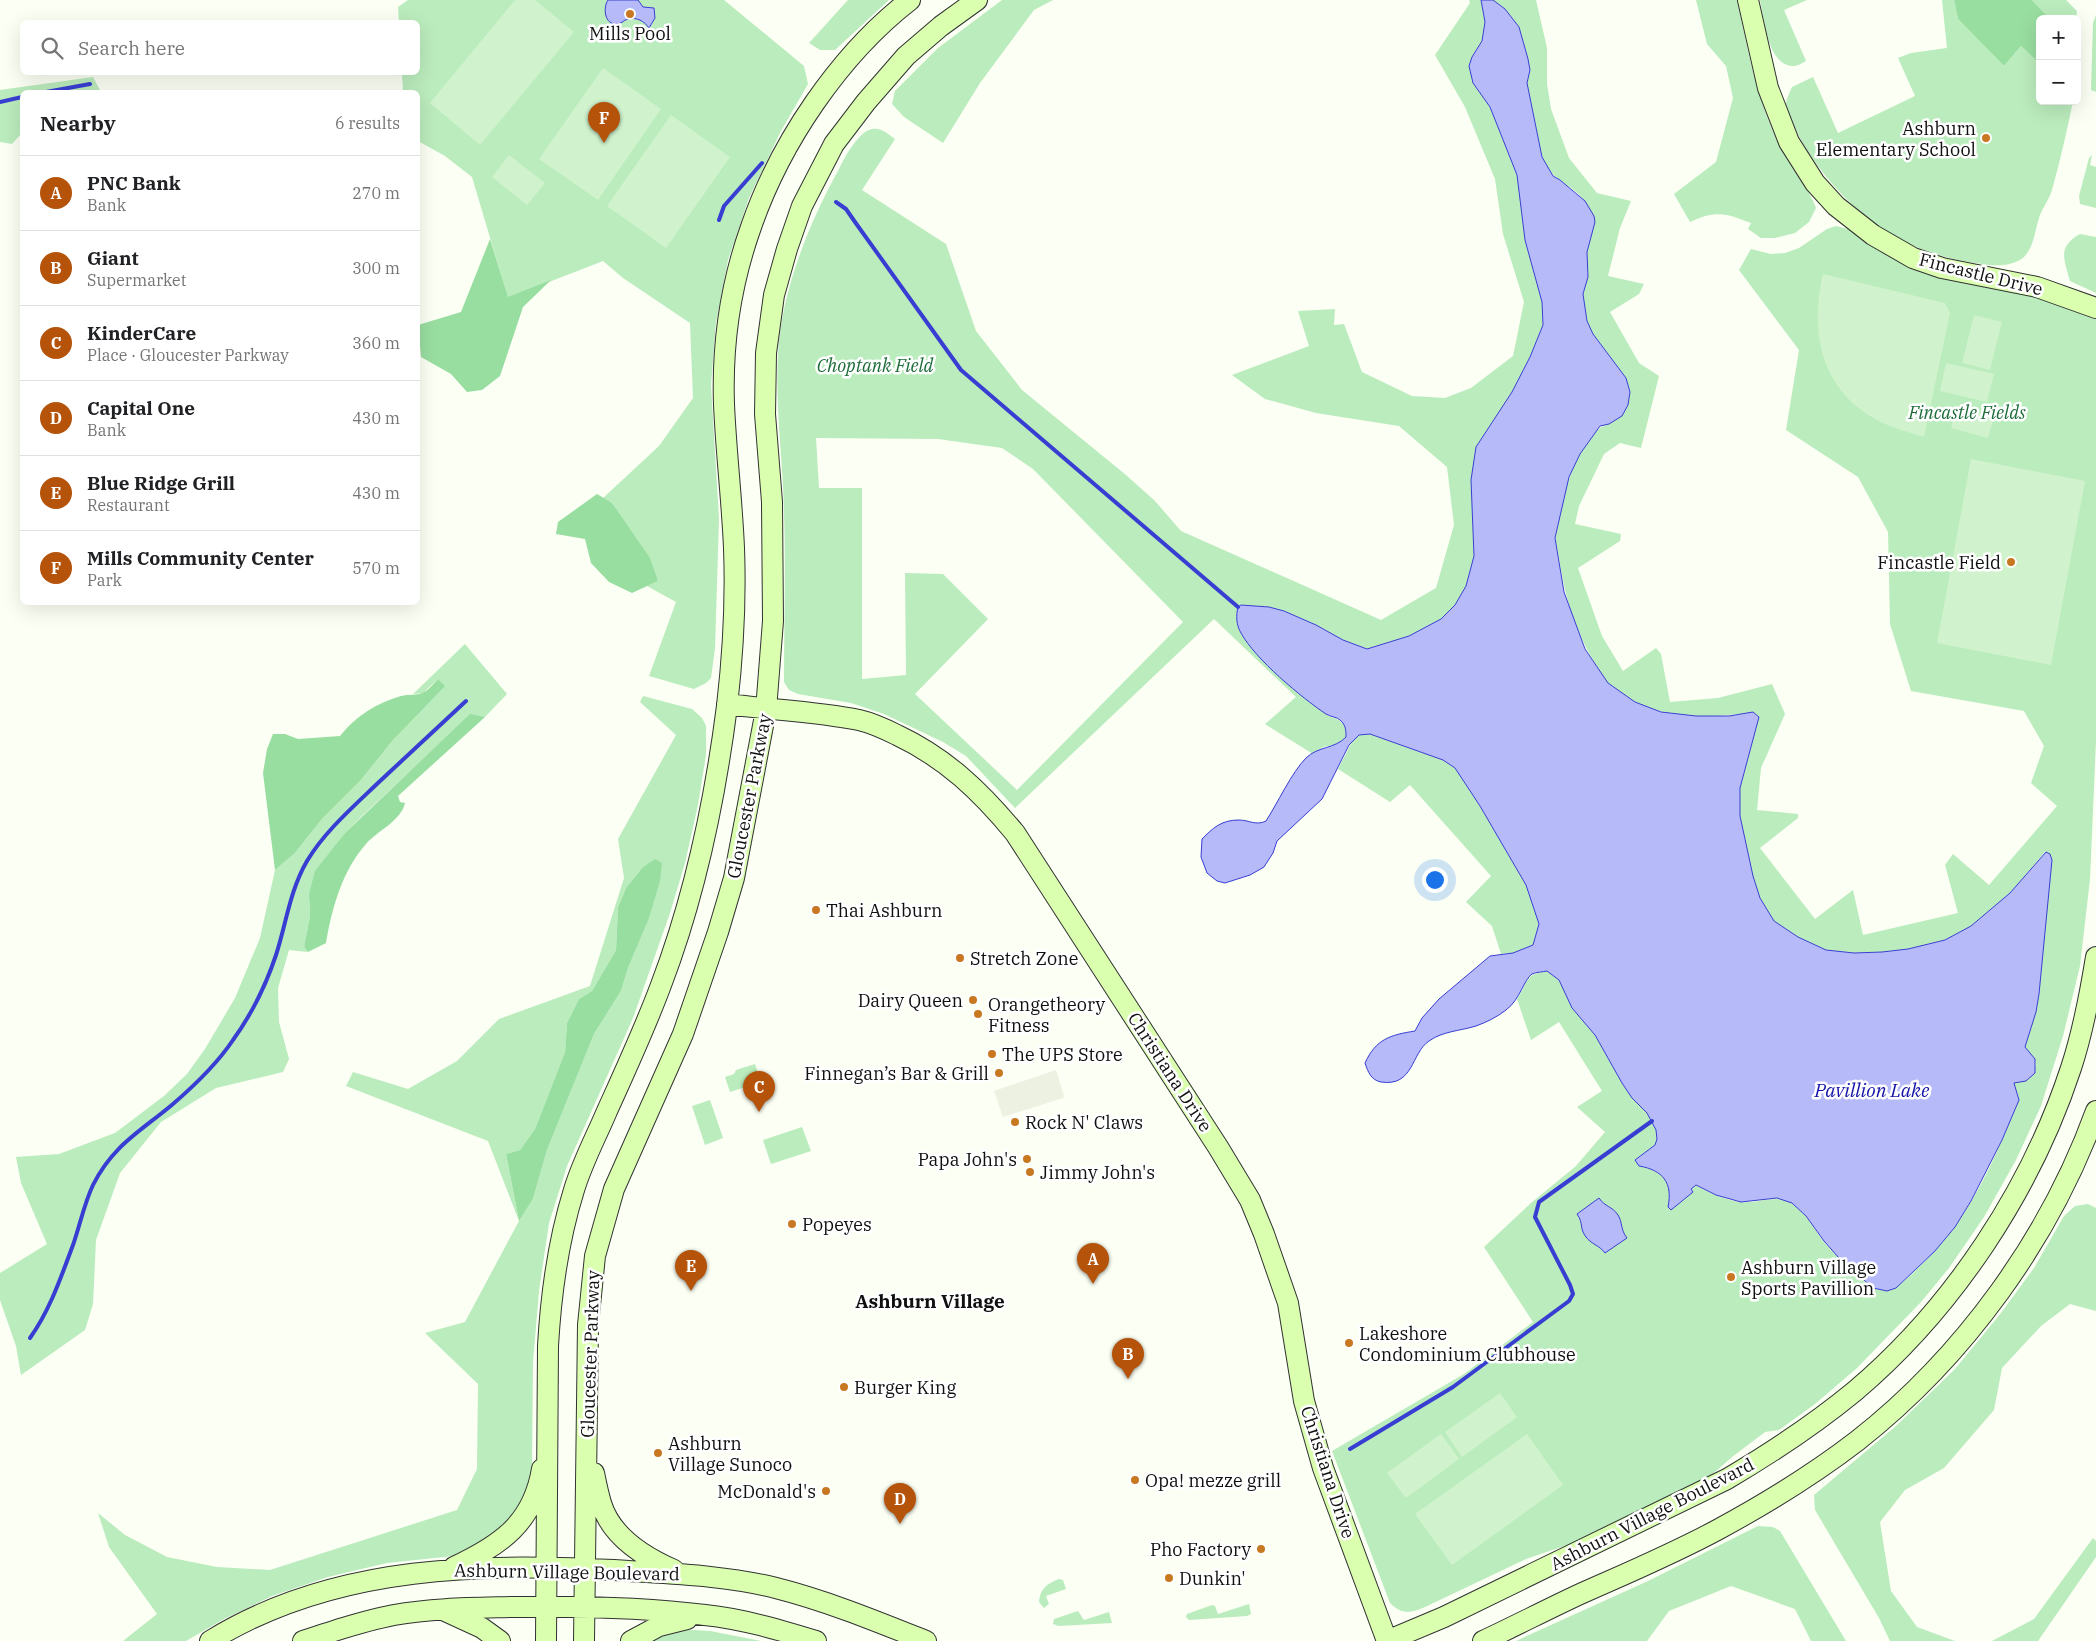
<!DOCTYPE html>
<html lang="en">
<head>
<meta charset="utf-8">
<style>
  :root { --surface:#fff; --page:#f2f2f2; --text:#202124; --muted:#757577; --line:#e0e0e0; --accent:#b45309 }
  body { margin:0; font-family:"IBM Plex Serif",serif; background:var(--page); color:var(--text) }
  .controls { position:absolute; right:15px; top:15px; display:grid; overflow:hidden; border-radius:8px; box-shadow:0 5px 20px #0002 }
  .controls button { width:45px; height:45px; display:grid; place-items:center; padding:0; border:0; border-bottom:1px solid var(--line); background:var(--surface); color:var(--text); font:25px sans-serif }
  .you { position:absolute; left:1434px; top:879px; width:18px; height:18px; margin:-12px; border:4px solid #fff; border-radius:50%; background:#1a73e8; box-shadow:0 0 0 8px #1a73e833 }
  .badge { display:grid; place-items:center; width:32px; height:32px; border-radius:50%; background:var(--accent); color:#fff; font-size:16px; font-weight:700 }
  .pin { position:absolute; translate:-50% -41px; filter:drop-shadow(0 1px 2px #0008) }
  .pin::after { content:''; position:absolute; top:26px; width:18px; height:15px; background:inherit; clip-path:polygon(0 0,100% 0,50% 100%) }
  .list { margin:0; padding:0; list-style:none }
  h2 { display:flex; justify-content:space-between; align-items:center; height:65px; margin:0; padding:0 20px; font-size:21px }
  h2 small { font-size:16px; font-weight:400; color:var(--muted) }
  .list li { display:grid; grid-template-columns:32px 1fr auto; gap:15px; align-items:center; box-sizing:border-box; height:75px; padding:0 20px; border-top:1px solid var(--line) }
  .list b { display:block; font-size:19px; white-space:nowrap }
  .list p { margin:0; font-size:16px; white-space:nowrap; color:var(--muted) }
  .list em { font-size:16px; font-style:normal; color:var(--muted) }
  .icon { flex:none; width:28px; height:28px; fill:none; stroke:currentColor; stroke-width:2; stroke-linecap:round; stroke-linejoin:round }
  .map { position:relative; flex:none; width:2096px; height:1641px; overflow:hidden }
  .search { position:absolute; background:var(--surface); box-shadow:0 5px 20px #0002; left:20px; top:20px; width:400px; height:55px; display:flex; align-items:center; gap:12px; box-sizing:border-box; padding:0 18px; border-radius:8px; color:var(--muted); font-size:19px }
  .panel { position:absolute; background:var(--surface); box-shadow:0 5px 20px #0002; left:20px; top:90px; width:400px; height:515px; border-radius:8px }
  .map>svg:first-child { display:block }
  .green { fill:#bbecbd; fill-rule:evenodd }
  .forest { fill:#99dea1 }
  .pitch { fill:#d0f3cd }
  .plaza { fill:#ecf1e1 }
  .water { fill:#b6baf9; stroke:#393ed3 }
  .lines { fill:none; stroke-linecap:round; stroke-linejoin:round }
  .stream { stroke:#393ed3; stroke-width:4 }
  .secondary-casing { stroke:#323232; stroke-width:22 }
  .secondary { stroke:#daffaf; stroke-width:20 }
  .poi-dot { fill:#c87821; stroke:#fff; stroke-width:2 }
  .labels { text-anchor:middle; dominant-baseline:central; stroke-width:5; stroke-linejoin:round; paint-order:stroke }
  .poi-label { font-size:18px; fill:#101010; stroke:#fff; text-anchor:start }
  .street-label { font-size:18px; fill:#101010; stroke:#fff }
  .park-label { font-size:18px; font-style:italic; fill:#1c6c39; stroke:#fff }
  .water-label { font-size:19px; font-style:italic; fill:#1312a9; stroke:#fff }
  .neighbourhood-label { font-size:19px; font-weight:bold; fill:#101010; stroke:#fff }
</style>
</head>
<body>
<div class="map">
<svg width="2096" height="1641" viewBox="0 0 2096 1641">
  <rect width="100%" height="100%" fill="#fbfff4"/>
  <path class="green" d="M408,0H724L804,66L808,84L781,131L749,198L728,260L716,323L711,385L719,519L715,648L711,678L706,683L694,689L649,676L676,602L647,586L658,581L612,503L603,498L659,446L693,398L690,323L623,278L603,261L508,298L472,177L445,156L418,141V92H403L402,73L418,72V22H399L398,7Z
    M848,0H889L835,50H820L809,43Z
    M1002,0H1053L1034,10L980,83L943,143L904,117L892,104L895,91L938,48Z
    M1469,0H1481L1485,22L1482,41L1472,57L1473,83L1490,107L1517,175L1525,240L1542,302L1543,325L1530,357L1512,392L1476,447L1471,480L1474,556L1466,586L1455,605L1441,619L1409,636L1367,649L1343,640L1316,625L1284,611L1269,607L1241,605L1328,716C1340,719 1347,724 1346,737L1339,744L1323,747L1313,754L1265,724L1296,697L1214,619L1015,808L966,756L943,742L884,714L851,703L798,694L789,690L784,682C784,626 786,569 784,512C783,460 775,407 778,354C781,292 809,223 839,169C844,158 859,131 872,129C880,127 889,134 895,139L862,190L946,244L976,331L1022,390L1126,475L1155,501L1181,531L1381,620L1436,588L1454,525L1447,467L1399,426L1316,413L1265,399L1232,375L1309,346L1298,311L1335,309L1334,325L1344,324L1362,372L1412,396L1445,398L1471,388L1513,356L1524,302L1503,234L1495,179L1465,107L1435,55L1470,3ZM816,438L938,439L1002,448L1033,469L1183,622L1017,790L915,694L988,619L943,574L905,573L906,675L862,679V488H819Z
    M1493,0H1536L1547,48V84L1551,109L1569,158L1597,193L1631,201L1620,228L1608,276L1644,284L1639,294L1610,312L1639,363L1659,376L1641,448L1620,443L1604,454L1579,506L1575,524L1621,534L1620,541L1578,568L1602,636L1623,671L1656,648L1661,654L1670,702L1718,698L1772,684L1785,714L1761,768L1757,810L1798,814V818L1760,848L1815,919L1853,890L1863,935L1958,913L1945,865L1953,854L1989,885L2057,806L2031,783L2044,746L2024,711L1911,691L1890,624L1888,532L1858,477L1786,430L1799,350L1739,270L1751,249L1771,254L1785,253L1799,248L1827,229L1836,226L1848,229L1879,251L1919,269L2067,303L2096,317V741L2090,879L2080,966L2063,1036L2041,1106L2016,1160L1984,1217L1949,1268L1921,1302L1857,1368L1815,1404L1779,1430L1765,1432L1732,1457L1699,1486L1585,1539L1526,1559L1425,1607C1411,1613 1402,1615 1390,1603L1332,1451L1464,1374L1533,1322L1484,1247L1531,1203L1576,1166L1605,1132L1577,1107L1602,1091L1559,1022L1531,1040L1517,999C1529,981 1523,975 1547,971L1559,980L1572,1008L1595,1035L1622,1083L1632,1098L1647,1113L1656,1130L1657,1139L1655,1145L1635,1160L1639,1166C1657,1169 1671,1179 1670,1198L1681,1202L1692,1192L1691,1189L1696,1185C1706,1192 1729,1201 1741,1202C1759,1204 1778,1193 1793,1204C1807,1214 1814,1229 1824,1242C1834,1254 1846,1263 1857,1274C1862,1278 1868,1286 1874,1288C1893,1295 1903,1282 1916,1270C1929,1257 1943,1243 1954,1228C1981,1191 2002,1142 2019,1099L2014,1083L2036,1065L2035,1059L2024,1047L2036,1012L2039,994L2052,860L2045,852L2010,893L1971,926L1945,940L1908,949L1882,952L1854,953L1826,950L1798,937L1774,921L1760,898L1753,876L1740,816V788L1759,717L1753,712C1704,720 1647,720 1608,684C1604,680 1601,673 1598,668C1576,634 1565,598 1559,558C1558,551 1555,543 1556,536C1559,509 1566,483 1577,459C1584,445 1593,428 1609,424L1626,378L1593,334L1587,321L1583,294L1588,277L1587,252L1595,222C1592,215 1589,206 1584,200C1568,181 1553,183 1542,157L1527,83L1530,70L1528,59L1519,27L1505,9Z
    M1696,0H1737C1748,50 1757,102 1781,148C1791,169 1808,186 1816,208L1809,222L1795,233L1775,238H1761L1748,229L1751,223C1726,213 1715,210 1690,222L1674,194L1716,162L1733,98L1726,66L1707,44Z
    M1760,0H1807L1784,10L1806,61C1802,63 1796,67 1792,66C1768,65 1764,19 1760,0Z
    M1942,0H1954L1958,19L2004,66L2021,46L2040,64V101H2073C2067,131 2060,161 2052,190C2049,200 2042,208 2039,218C2035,230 2034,246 2025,256C2014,267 1995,266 1982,264C1955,260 1926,254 1902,240C1858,216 1823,180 1799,136C1795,128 1788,118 1786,109C1785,101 1789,94 1792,87L1813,77L1838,133L1915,96L1898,58L1911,53L1947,48Z
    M2032,0H2066L2077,11L2076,19H2050Z
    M2096,15V92L2091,90L2093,23Z
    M93,77L101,92H22V133L12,144L0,142V90Z
    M2092,155L2090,165L2096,167V208L2080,204L2079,196L2089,158Z
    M2080,234L2096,237V293L2070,281C2064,259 2057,247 2080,234Z
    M465,644L507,694L485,717L470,715L362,816L345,833L333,851L309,894L310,916L304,947L308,952L289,950L278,988L279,1022L289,1059L283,1072L216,1088L161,1122L120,1173L96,1240L93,1304L85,1330L21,1375L16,1346L0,1300V1273L47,1244L21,1183L16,1157L59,1154L115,1133L164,1096L187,1074L205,1049L235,998L260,938L275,870L295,853L322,819L361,780L393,740L444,686L438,679L423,693L413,694Z
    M643,696L692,709L702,718L706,726V755L698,805L685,863L670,913L633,1018L567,1166L549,1223L539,1291L533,1362L532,1467L530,1488L505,1532L463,1555L387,1563L328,1577L272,1596L224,1619L186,1641H123L157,1614L109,1547L98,1513L125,1535L167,1557L217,1567L270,1570L457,1510L477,1469L478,1384L425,1333L465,1322L519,1221L488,1141L346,1086L353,1072L408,1089L457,1061L499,1019L590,986L624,878L618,839L676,735L640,702ZM642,868L648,921L628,968L621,991L594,1034L547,1150L533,1199L519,1221L506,1154L520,1150L535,1129L565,1052L567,1023L579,999L592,991L616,950L618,907L626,888Z
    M1370,734L1443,760L1455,768L1480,806L1526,885L1539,924L1533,945L1513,953L1501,954L1492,926L1466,902L1491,876L1410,785L1390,802L1338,769L1354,738L1359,735Z
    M755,1064L761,1082L730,1092L725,1077L734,1074L736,1070Z
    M710,1100L723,1138L705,1145L692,1106Z
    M802,1127L811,1151L771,1164L763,1140Z
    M2088,1204L2096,1208V1311L2070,1304L2041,1326L2002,1368L1994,1410L1944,1468L1905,1490L1880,1522L1891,1591L1917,1627L1955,1641H1890L1879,1618L1815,1510L1814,1495L1896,1426L1955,1369L2001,1313L2034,1268L2064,1216L2075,1206Z
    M1758,1526L1773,1527L1780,1531L1846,1641H1811L1795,1609L1731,1586L1669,1611L1647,1641H1516L1648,1581Z
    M2093,1538L2096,1541V1557L2038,1641H1992L2034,1619Z
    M1059,1579L1063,1580L1066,1589L1046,1596L1049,1604L1044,1608L1039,1602C1040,1588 1047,1584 1059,1579Z
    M1249,1604L1251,1614L1247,1616L1189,1620L1186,1617L1187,1614L1212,1605L1215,1606L1218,1614Z
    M1078,1611L1084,1620L1109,1612L1112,1623L1059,1626L1053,1624L1054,1619Z
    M678,1629L710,1631L761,1641H645Z"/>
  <path class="forest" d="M1954,0H2032L2050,19H2040V64L2021,46L2004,66L1958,19Z
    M490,239L508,297L551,280L523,307L500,376L482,390L467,392L451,374L421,357L418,325L461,312Z
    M597,494L612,503L650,558L658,581L632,593L609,582L591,563L585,539L556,534L558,522Z
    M438,679L445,686L393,740L361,780L322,819L295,853L275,870L263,773L267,749L273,734H285L298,739L340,736C356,716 376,703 401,696C408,694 418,696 424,692C429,690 434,683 438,679Z
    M470,714L485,717L398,796L400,802L405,803C401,821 377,831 366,844C342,871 332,908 326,943L308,952L304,947L310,916L309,894L315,871L345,833Z
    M655,859L662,863L660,881L648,921L628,968L621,991L594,1034L547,1150L533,1199L519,1221L506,1154L520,1150L535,1129L565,1052L567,1023L579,999L592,991L616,950L618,907L626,888L642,868Z"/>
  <path class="pitch" d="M515,0H535L574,32L480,145L430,103Z
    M603,68L661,109L598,200L539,159Z
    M671,115L730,157L666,248L607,206Z
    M509,155L545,183L527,205L492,177Z
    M1823,274L1945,303L1950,313L1924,437C1908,432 1892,428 1877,420C1821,390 1809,332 1823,274Z
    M1974,315L2002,322L1990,370L1962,363Z
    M1946,363L1994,374L1987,402L1940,391Z
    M1956,408L1994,417L1988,438L1951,428Z
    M1971,459L2085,481L2051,665L1937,643Z
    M1500,1393L1517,1417L1462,1457L1445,1432Z
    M1441,1434L1459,1459L1406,1498L1387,1473Z
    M1527,1434L1563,1485L1452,1565L1415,1514Z"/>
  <path class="plaza" d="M1056,1070L1064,1096L1063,1098L1003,1117L994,1091Z"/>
  <path class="water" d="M608,0H638L643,7L654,8L655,18L649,28C644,21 637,17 628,19C624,20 621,24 617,24C604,25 603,7 608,0Z
    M1481,0H1493L1505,9L1519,27L1528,59L1530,70L1527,83L1542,157L1553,176L1560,180L1585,201L1594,216L1595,222L1587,252L1588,277L1583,294L1587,321L1593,334L1626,378L1630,392L1628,405L1622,416L1609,424L1600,426L1580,454L1569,477L1555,538L1564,592L1585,649L1608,683L1635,702L1661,712L1696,716H1729L1753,712L1759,717L1740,788V816L1753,876L1760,898L1774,921L1798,937L1826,950L1854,953L1882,952L1908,949L1945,940L1971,926L2010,893L2046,852L2050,854L2052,860L2039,994L2036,1012L2025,1047L2035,1059V1073L2026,1081L2014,1083L2019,1100L2002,1140L1971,1201L1955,1227L1935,1251L1896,1288L1887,1291L1873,1288L1839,1258L1824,1241L1806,1216L1792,1203L1777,1198L1741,1202L1716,1195L1696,1185L1691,1189L1693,1192L1671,1210L1668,1207C1673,1183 1663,1170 1639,1166L1635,1160L1655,1145L1657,1139L1656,1130L1647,1113L1632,1098L1622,1083L1595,1035L1572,1008L1559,980L1547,971C1543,972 1536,972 1532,974C1524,979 1520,1000 1506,1010C1497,1017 1487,1022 1476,1026C1460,1031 1443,1031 1429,1041C1411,1053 1414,1087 1381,1082C1371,1080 1368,1072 1365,1063C1376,1039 1390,1035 1415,1031L1422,1018L1439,999L1490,956L1513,953L1533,945L1539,924L1526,885L1480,806L1455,768L1443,760L1370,734L1359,735L1349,745L1322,799L1277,841L1273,853L1264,867L1250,875L1225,883L1217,881L1207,873L1201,857L1202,839C1213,828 1221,820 1239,820C1249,820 1256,826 1266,821C1277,804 1292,772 1306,758C1318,746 1335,749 1346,737C1346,731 1346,725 1340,720C1337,717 1331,717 1326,714C1302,698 1255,659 1241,633C1236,625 1236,615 1238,607L1241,605L1269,607L1284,611L1316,625L1343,640L1367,649L1409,636L1441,619L1455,605L1466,586L1474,556L1471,480L1476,447L1512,392L1530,357L1543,325L1542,302L1525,240L1517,175L1490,107L1473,83L1469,66L1472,57L1482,41L1485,22Z
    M1599,1198C1605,1207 1612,1206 1618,1215C1623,1223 1620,1229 1627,1238L1605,1253C1599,1245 1591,1244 1586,1237C1579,1228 1584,1224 1577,1214Z"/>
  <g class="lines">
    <path class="stream" d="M46,92L90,84
      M0,102L22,97
      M836,202L846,209L855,222L961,370L1238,607
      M719,220L724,206L762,163
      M30,1338C50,1310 61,1277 73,1245C80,1225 84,1204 93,1185C113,1145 141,1131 173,1104C195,1085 217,1064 233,1040C251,1015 266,985 276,955C286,924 290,890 307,861C325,831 354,806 379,782C408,755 437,728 466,701
      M1350,1449L1453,1387L1569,1301L1573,1294L1570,1285L1535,1217L1539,1202L1652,1121"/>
    <g class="secondary-casing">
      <path id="secondary" d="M1748,0L1768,88L1789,142L1815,183L1836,206L1873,235L1913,258L1942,268L2037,287L2096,308
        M727,704C771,710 815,711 859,720C872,723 885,729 897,735C946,758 981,792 1015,833L1218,1147L1250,1200L1264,1234L1288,1303L1304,1401L1323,1468L1387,1641
        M594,1473C596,1483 598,1493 601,1503C611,1537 644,1557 674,1570
        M454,1567C501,1545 533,1523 542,1469
        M445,1611L482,1628L500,1641
        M210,1641C336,1563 486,1563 629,1571C678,1574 728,1576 776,1588C827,1601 876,1621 926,1641
        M303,1641C333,1631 363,1621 394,1615C433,1608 473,1608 512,1607C576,1606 642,1607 705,1615C743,1619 780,1630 816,1641
        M546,1641L548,1346C551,1293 558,1241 574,1190C582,1163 596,1137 607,1111C626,1069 645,1028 661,985C695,896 715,800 727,706C733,654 736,600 734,548C732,500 726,452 724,404C722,345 731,283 751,227C780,143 839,55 910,0
        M584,1641L588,1325L595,1256L614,1189L683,1034L718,932L734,878L766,710L773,621L772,502L765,414L766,353L774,295L787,249L802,206L834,144L866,102L906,56L941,26L977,0
        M631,1641L659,1626L687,1619
        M1387,1641L1444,1617L1727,1479C1771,1453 1815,1424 1855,1391C1953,1308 2031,1190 2071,1068C2083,1032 2090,994 2096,957
        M1483,1641C1515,1626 1546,1610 1578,1595C1625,1574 1673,1554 1719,1529C1767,1503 1814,1474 1857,1441C1964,1357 2050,1238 2096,1111"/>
    </g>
    <use href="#secondary" class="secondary"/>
  </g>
  <g class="poi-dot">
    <circle cx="630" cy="14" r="5"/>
    <circle cx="1986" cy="138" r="5"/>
    <circle cx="2011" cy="562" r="5"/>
    <circle cx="816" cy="910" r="5"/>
    <circle cx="960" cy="958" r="5"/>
    <circle cx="973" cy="1000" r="5"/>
    <circle cx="978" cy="1014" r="5"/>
    <circle cx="992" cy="1054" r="5"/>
    <circle cx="999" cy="1073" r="5"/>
    <circle cx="1015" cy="1122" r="5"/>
    <circle cx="1027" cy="1159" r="5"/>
    <circle cx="1030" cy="1172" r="5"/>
    <circle cx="792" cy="1224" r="5"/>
    <circle cx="1731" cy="1277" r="5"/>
    <circle cx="1349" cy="1343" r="5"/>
    <circle cx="844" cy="1387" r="5"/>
    <circle cx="658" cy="1453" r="5"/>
    <circle cx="1135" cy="1480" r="5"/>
    <circle cx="826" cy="1491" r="5"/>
    <circle cx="1261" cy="1549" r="5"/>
    <circle cx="1169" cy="1578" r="5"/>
  </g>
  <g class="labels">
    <g class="poi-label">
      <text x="630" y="33" text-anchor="middle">Mills Pool</text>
      <text x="1976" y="128" text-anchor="end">Ashburn<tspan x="1976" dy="21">Elementary School</tspan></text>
      <text x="2001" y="562" text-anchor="end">Fincastle Field</text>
      <text x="826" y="910">Thai Ashburn</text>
      <text x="970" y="958">Stretch Zone</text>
      <text x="963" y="1000" text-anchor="end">Dairy Queen</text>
      <text x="988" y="1004">Orangetheory<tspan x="988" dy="21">Fitness</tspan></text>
      <text x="1002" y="1054">The UPS Store</text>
      <text x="989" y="1073" text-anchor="end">Finnegan’s Bar &amp; Grill</text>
      <text x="1025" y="1122">Rock N' Claws</text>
      <text x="1017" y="1159" text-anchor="end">Papa John's</text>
      <text x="1040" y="1172">Jimmy John's</text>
      <text x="802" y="1224">Popeyes</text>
      <text x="1741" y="1267">Ashburn Village<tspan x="1741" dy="21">Sports Pavillion</tspan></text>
      <text x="1359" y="1333">Lakeshore<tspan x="1359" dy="21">Condominium Clubhouse</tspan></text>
      <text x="854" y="1387">Burger King</text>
      <text x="668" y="1443">Ashburn<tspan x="668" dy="21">Village Sunoco</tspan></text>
      <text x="1145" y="1480">Opa! mezze grill</text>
      <text x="816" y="1491" text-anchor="end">McDonald's</text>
      <text x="1251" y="1549" text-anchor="end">Pho Factory</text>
      <text x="1179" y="1578">Dunkin'</text>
    </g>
    <g class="street-label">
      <text transform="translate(1981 274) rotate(14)">Fincastle Drive</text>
      <text transform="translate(749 796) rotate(-79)">Gloucester Parkway</text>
      <text transform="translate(1170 1072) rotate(57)">Christiana Drive</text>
      <text transform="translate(590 1354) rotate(-88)">Gloucester Parkway</text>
      <text transform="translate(1328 1472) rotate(72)">Christiana Drive</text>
      <text transform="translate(1652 1514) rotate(-27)">Ashburn Village Boulevard</text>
      <text transform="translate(567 1572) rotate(1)">Ashburn Village Boulevard</text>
    </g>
    <g class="park-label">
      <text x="875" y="365">Choptank Field</text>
      <text x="1967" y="412">Fincastle Fields</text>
    </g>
    <g class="water-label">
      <text x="1872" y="1090">Pavillion Lake</text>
    </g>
    <g class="neighbourhood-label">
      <text x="930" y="1301">Ashburn Village</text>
    </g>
  </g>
</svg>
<div class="controls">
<button>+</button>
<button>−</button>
</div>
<div class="you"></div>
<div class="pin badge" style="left:1093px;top:1284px">A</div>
<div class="pin badge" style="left:1128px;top:1379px">B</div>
<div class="pin badge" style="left:759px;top:1112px">C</div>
<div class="pin badge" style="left:900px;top:1524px">D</div>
<div class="pin badge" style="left:691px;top:1291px">E</div>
<div class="pin badge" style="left:604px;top:143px">F</div>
<div class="search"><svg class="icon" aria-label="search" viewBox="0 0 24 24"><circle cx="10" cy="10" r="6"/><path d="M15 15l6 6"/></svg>Search here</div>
<section class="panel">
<h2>Nearby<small>6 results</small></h2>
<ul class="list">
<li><span class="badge">A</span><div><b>PNC Bank</b><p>Bank</p></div><em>270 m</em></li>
<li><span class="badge">B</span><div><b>Giant</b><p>Supermarket</p></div><em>300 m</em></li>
<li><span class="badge">C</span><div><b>KinderCare</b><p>Place · Gloucester Parkway</p></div><em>360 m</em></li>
<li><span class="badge">D</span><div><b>Capital One</b><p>Bank</p></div><em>430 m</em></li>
<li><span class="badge">E</span><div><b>Blue Ridge Grill</b><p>Restaurant</p></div><em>430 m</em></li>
<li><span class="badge">F</span><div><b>Mills Community Center</b><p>Park</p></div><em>570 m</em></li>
</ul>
</section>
</div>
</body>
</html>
